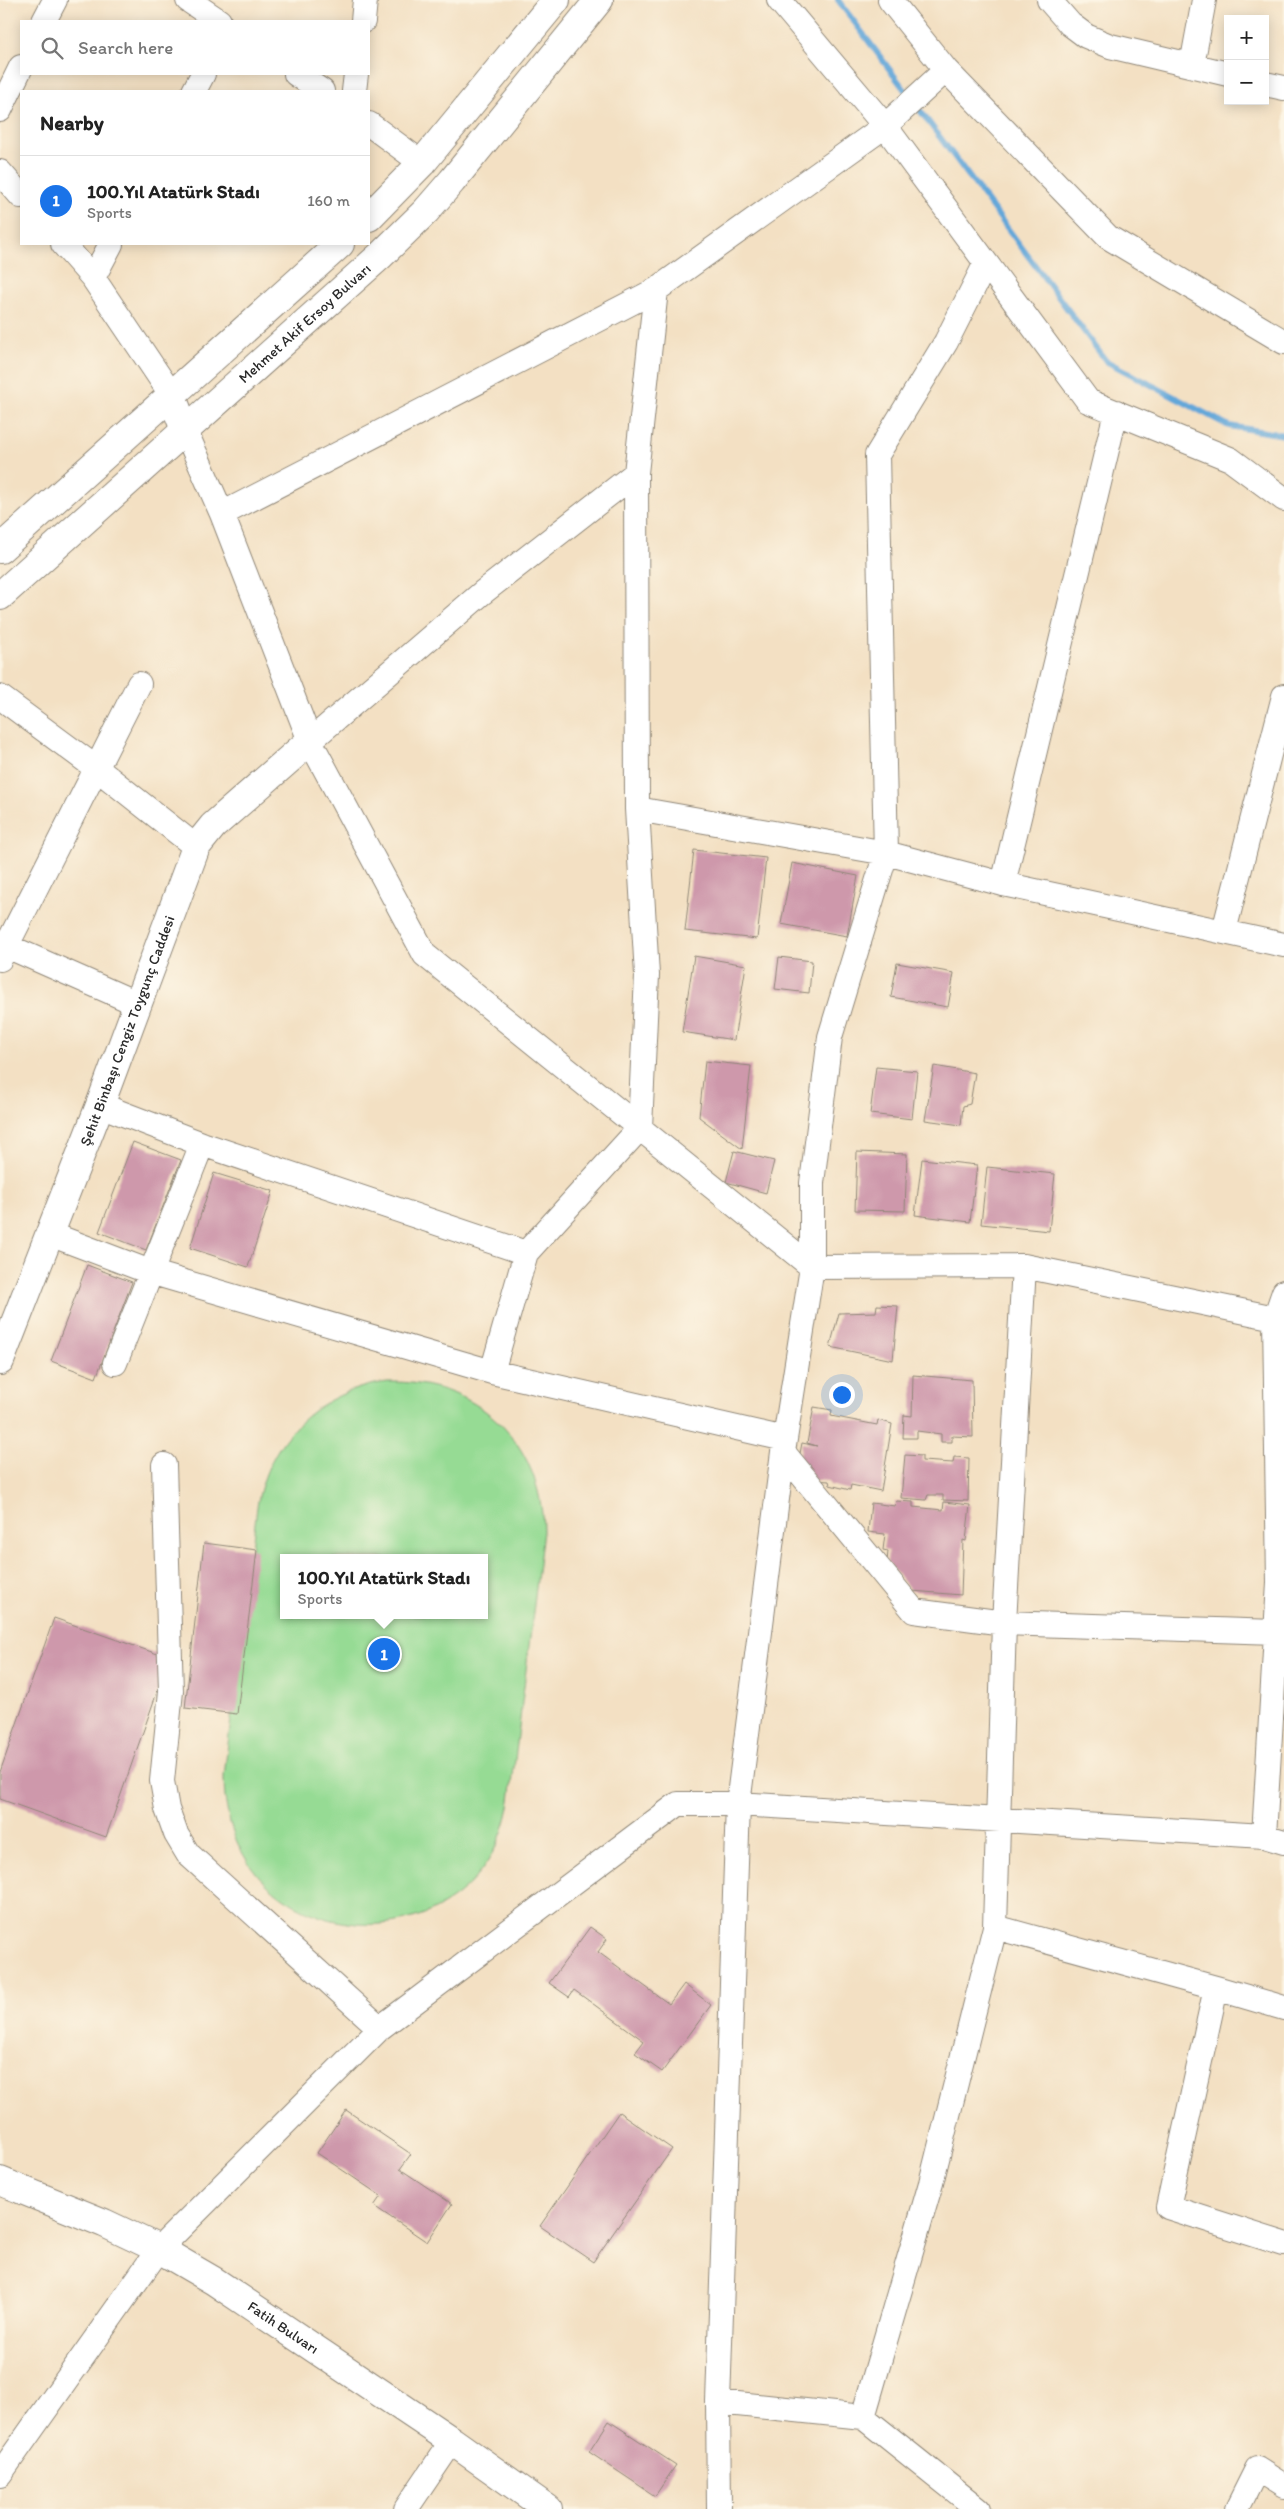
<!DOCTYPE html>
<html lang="en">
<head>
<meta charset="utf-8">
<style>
  :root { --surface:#fff; --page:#f2f2f2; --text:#222; --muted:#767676; --line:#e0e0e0; --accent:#1a73e8 }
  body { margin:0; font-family:Itim,sans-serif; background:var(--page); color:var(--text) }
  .controls { position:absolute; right:15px; top:15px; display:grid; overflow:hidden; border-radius:0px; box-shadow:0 2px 12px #0003 }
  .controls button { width:45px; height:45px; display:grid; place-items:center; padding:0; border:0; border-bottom:1px solid var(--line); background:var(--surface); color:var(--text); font:25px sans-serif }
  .you { position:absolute; left:841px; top:1394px; width:18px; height:18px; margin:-12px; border:4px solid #fff; border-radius:50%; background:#1a73e8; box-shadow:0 0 0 8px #1a73e833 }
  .badge { display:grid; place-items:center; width:32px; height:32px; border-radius:50%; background:var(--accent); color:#fff; font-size:16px; font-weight:700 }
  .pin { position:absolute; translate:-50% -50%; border:2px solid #fff; box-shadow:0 1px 5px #0006 }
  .popup { position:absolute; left:280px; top:1554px; width:208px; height:65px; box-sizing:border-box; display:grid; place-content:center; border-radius:0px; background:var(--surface); filter:drop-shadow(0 1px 4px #0005); font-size:16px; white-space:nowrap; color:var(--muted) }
  .popup b { font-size:19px; color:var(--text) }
  .popup::after { content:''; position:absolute; left:50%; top:100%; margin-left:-10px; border:10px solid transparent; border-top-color:var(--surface) }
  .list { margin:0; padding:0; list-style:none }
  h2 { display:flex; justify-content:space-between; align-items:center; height:65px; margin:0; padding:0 20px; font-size:21px }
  h2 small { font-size:16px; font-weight:400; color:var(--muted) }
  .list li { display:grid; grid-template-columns:32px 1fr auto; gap:15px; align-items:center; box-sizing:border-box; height:90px; padding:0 20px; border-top:1px solid var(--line) }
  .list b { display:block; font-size:19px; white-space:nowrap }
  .list p { margin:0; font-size:16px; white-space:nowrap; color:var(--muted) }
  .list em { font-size:16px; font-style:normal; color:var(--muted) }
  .icon { flex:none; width:28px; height:28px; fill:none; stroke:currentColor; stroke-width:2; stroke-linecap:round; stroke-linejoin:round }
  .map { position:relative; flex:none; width:1284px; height:2509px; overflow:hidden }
  .search { position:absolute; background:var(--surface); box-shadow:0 2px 12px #0003; left:20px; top:20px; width:350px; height:55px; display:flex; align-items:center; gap:12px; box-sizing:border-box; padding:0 18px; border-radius:0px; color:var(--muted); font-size:19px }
  .panel { position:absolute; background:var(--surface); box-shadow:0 2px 12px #0003; left:20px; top:90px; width:350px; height:155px; border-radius:0px }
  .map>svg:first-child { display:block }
  .grass { fill:#96db94; stroke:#608360; fill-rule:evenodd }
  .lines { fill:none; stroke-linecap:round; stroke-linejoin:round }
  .stream { stroke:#64a7d9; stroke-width:6 }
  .building { fill:#ce98ab }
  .minor-casing { stroke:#8f8677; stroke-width:26 }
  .major-casing { stroke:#8f8677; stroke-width:30 }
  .highway-casing { stroke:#8f8677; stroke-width:30 }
  .minor { stroke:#fff; stroke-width:24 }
  .major { stroke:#fff; stroke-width:28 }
  .highway { stroke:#fff; stroke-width:28 }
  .labels { text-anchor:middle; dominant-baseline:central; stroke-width:4.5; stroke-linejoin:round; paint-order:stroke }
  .street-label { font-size:15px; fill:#2b2b2b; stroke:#fcf5e5 }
</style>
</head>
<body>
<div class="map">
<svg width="1284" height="2509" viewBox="0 0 1284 2509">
  <rect width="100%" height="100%" fill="#fcf5e5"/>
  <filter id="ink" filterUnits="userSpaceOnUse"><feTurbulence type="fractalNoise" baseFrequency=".02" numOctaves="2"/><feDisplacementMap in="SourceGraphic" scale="10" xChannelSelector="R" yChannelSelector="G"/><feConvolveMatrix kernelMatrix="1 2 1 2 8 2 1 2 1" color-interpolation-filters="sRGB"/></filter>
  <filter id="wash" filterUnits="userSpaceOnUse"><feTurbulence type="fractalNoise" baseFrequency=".0096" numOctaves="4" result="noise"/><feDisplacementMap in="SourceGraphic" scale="20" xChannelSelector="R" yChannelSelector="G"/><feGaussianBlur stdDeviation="1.12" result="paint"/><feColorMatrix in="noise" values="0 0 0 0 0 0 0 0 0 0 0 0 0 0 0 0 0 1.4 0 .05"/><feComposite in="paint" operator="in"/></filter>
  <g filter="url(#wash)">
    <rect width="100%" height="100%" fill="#f3e0c3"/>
    <path class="grass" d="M387,1382C477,1380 542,1441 543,1531L510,1801C481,1980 223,1958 224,1776L257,1507C268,1438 319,1391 387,1382ZM284,1558H484V1615H284Z"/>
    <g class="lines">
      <path class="stream" d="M838,0L1106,361L1229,426L1284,435"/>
    </g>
    <g id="blocks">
      <path class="building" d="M694,850L766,858L757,939L685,931Z
        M792,863L858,876L847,936L781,924Z
        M694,956L746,965L734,1040L682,1032Z
        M779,957L812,961L809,993L775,989Z
        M897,963L954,973L948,1007L891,997Z
        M705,1061L751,1066L742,1149L699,1117Z
        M934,1066L975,1073L970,1104L963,1106L961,1125L925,1120Z
        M876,1067L917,1071L912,1119L870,1114Z
        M133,1142L181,1160L146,1250L99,1232Z
        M734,1151L774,1161L766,1193L726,1182Z
        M857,1152L907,1154L905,1211L855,1210Z
        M922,1159L977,1165L970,1222L915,1215Z
        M987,1167L1055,1174L1049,1231L981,1224Z
        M214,1173L273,1191L248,1267L190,1248Z
        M87,1265L132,1282L96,1378L51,1361Z
        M877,1305L898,1306L893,1360L830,1347L839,1313L876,1312Z
        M913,1375L972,1380L973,1437L952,1436V1442H941V1434L917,1431V1438H903L904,1415L912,1416Z
        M814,1407L832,1410L831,1416L877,1425L878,1420L892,1424L881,1491L851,1485L850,1490L830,1485L829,1481L814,1480L798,1464L802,1443L817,1446L807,1443Z
        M905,1455L922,1456V1461L953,1463L954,1457L969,1458L968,1501L943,1500V1495H928L926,1500L901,1498Z
        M896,1501L913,1502V1507L943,1510L944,1502L970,1505L966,1541L963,1540L961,1595L912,1591L887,1562L888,1551L883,1550L885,1534L868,1532L871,1503L895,1506Z
        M204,1543L257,1550L237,1714L185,1708Z
        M54,1618L169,1658L106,1837L0,1799V1772Z
        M590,1927L607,1939L598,1952L669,2004L684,1984L711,2005L662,2072L635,2053L644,2041L574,1990L569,1997L549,1983Z
        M346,2110L411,2154L400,2169L452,2204L427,2242L374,2206L381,2196L317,2153Z
        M619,2112L672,2149L593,2262L540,2226Z
        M609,2421L676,2465L655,2496L589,2452Z"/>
    </g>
  </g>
  <g filter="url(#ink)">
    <use href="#blocks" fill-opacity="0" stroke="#8f8677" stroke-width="1"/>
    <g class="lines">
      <g class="minor-casing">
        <path id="minor" d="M188,0L219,21
          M779,0L885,126L1088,401L1230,459L1284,499
          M890,0L946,70L1108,237L1284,342
          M1049,0L1070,24L1086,36L1110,46L1228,74
          M44,21L55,0
          M363,21L365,0
          M1192,65L1204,0
          M296,74L322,91
          M1265,84L1284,88
          M194,91L203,74
          M354,91L356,74
          M0,110L21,67
          M369,124L422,163
          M0,172L21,196
          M63,244L93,278L171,394
          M93,278L111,244
          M185,430L222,514L310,741L425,955L812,1267L1024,1266L1275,1318L1284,1322
          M222,514L656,290L885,126L946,70
          M0,697L96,768L196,847
          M310,741L482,593L636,473
          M637,809L886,853L1003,884L1284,945
          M1003,884L1116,412
          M1224,931L1284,696
          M0,943L138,1004
          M0,959L139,684
          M100,1105L202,1144L526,1253
          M50,1234L150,1272L492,1372L785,1439
          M115,1363L202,1144
          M492,1372L526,1253L640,1128L647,975L637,809L636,473L656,290
          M783,1452L914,1611L1004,1623L1276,1632
          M164,1465L171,1691L162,1781L167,1809L176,1834L188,1854L380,2028
          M1264,1836L1279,1583L1275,1318L1284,1292
          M995,1927L1216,1988
          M1284,2008L1216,1988L1168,2207L1284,2244
          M718,2402L863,2417L931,2183L995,1927L1004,1623L1024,1266
          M863,2417L978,2509
          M0,2474L159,2249L380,2028L678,1804H738L1264,1836L1284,1842
          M406,2509L452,2441
          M719,2509L718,2402L738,1804L783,1452L812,1267V1183L830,1037L886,853L877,455L946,342L986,263
          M1237,2509L1257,2469L1284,2486"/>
      </g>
      <g class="major-casing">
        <g id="major">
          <path d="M369,217L422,163L556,0"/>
          <path d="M0,549L340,244"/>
          <path id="s1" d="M0,596L381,255L426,211L452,181L599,0"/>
          <path id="s2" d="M0,1361L100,1105L196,847L213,826L310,741"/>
          <path id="s3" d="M0,2181L104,2223L159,2249L214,2281L452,2441L548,2509"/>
        </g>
      </g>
      <g class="highway-casing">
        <path id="highway" d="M171,394L185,430"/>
      </g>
      <use href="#minor" class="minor"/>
      <use href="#major" class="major"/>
      <use href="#highway" class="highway"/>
    </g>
  </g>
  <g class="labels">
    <g class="street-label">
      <text stroke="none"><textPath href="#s1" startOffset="409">Mehmet Akif Ersoy Bulvarı</textPath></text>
      <text stroke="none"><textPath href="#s2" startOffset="354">Şehit Binbaşı Cengiz Toygunç Caddesi</textPath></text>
      <text stroke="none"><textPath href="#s3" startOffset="320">Fatih Bulvarı</textPath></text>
    </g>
  </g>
</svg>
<div class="controls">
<button>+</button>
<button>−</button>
</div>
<div class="you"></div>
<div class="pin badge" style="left:384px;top:1654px">1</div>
<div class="popup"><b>100.Yıl Atatürk Stadı</b>Sports</div>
<div class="search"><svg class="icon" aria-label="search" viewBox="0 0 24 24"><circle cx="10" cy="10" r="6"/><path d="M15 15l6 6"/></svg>Search here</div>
<section class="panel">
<h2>Nearby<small></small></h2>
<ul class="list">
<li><span class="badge">1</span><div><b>100.Yıl Atatürk Stadı</b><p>Sports</p></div><em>160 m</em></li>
</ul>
</section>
</div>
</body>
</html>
